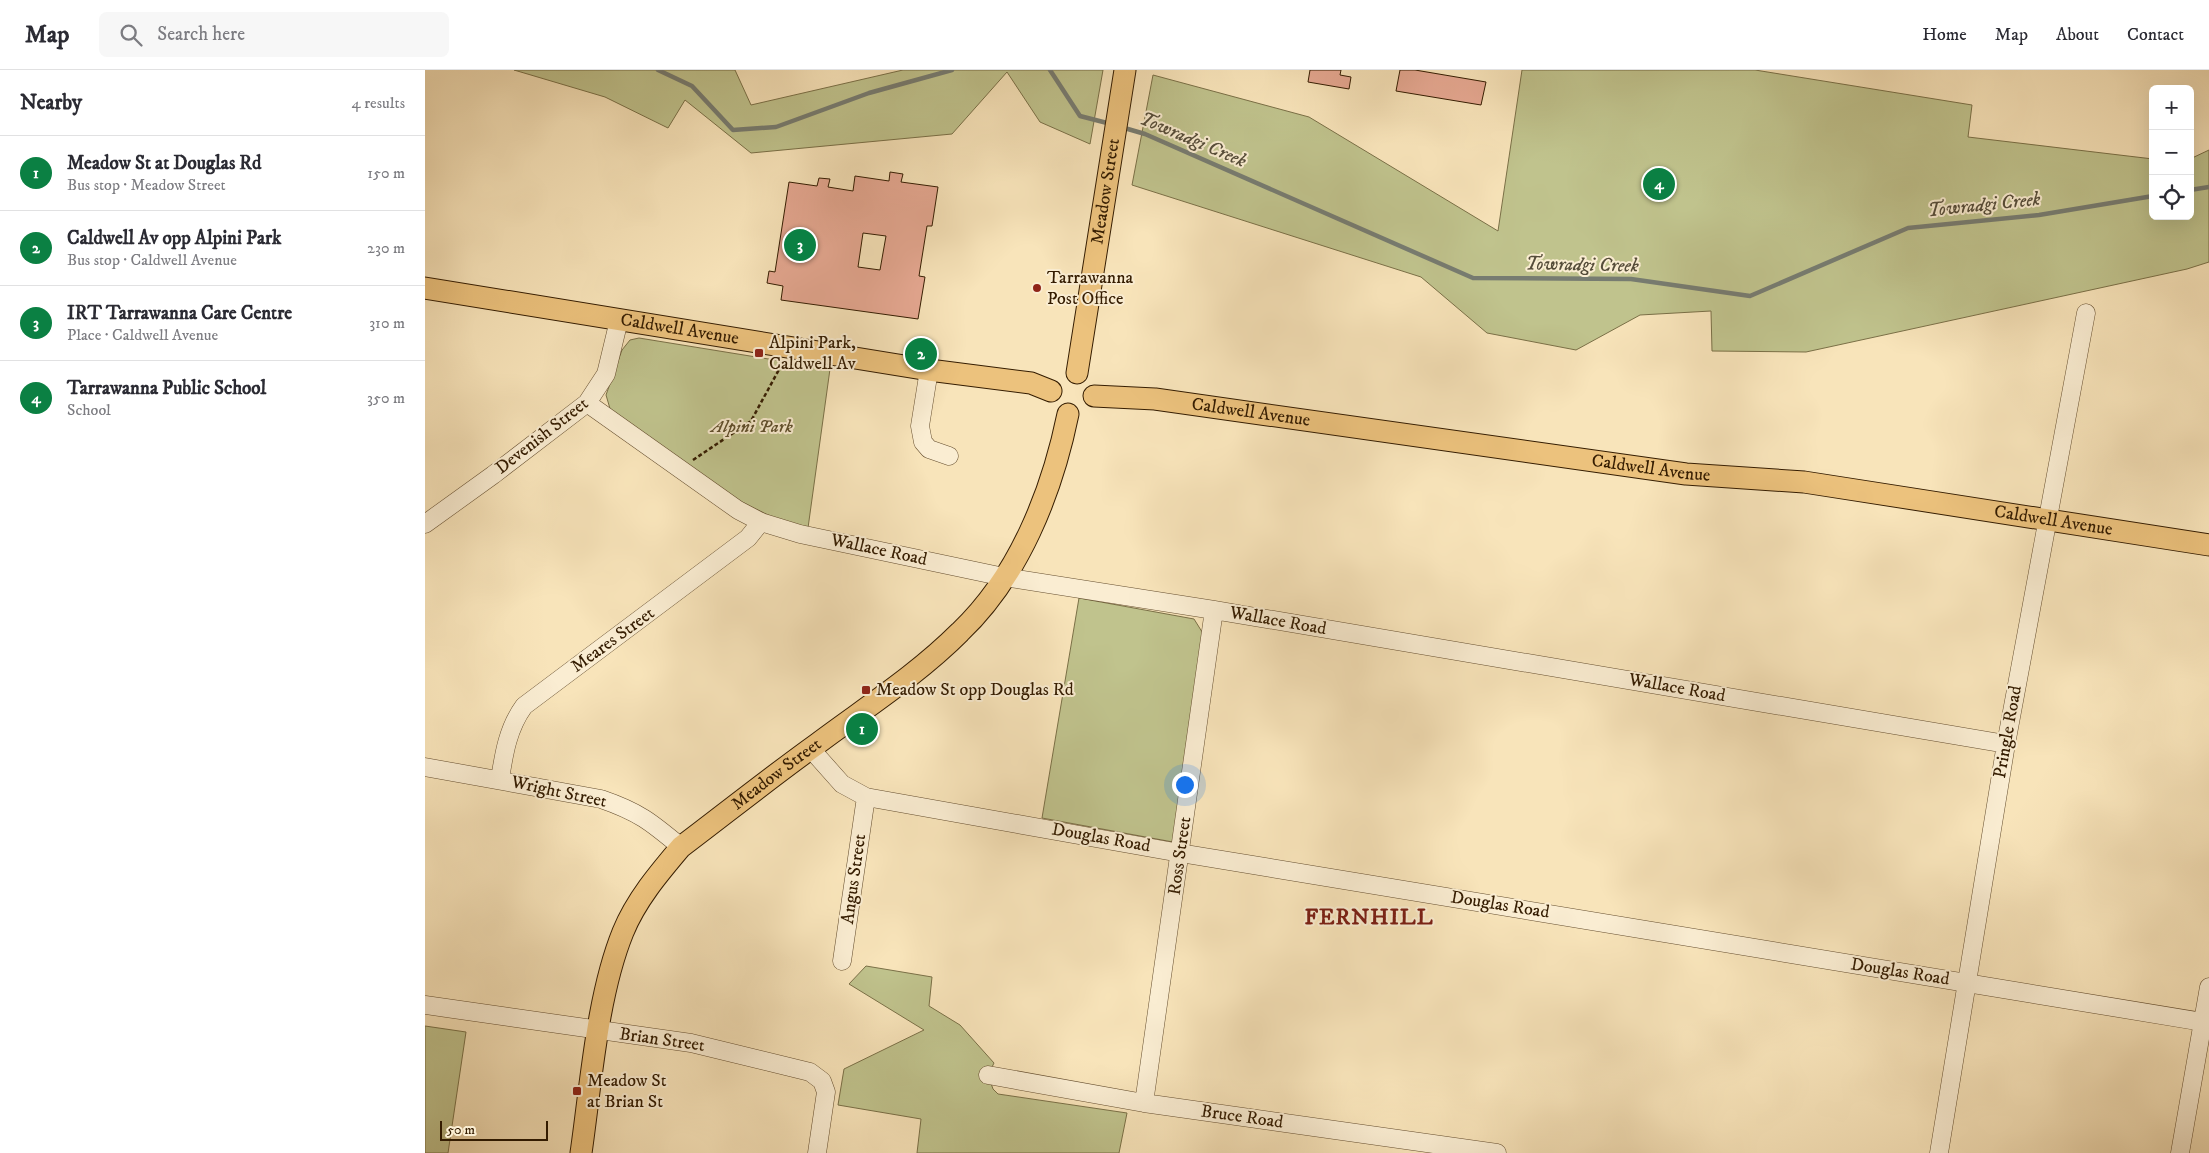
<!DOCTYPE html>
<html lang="en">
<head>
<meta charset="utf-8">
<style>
  :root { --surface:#fff; --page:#f7f7f7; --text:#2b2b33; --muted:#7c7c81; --line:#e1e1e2; --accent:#0b8043 }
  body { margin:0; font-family:"IM FELL DW Pica",serif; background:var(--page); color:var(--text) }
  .controls { position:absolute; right:15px; top:15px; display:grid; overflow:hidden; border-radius:8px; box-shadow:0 5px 20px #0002 }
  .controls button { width:45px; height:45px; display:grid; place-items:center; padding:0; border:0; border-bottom:1px solid var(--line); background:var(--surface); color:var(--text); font:25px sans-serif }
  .scale { position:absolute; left:15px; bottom:12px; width:108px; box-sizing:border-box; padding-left:5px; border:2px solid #341c01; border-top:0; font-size:14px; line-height:18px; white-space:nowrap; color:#341c01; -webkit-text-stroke:4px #faedd2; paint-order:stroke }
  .you { position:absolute; left:759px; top:714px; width:18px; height:18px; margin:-12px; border:4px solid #fff; border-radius:50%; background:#1a73e8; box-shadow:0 0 0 8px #1a73e833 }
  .badge { display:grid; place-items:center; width:32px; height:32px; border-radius:50%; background:var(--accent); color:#fff; font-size:16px; font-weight:700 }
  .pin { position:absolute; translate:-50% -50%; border:2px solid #fff; box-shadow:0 1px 5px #0006 }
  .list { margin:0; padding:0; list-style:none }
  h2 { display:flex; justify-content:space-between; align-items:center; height:65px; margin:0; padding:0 20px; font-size:21px }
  h2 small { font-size:16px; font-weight:400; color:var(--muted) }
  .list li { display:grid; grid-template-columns:32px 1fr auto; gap:15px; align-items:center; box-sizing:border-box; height:75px; padding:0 20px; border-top:1px solid var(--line) }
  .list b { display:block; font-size:19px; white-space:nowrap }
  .list p { margin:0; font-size:16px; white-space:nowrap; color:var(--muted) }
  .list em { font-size:16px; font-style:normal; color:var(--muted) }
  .icon { flex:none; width:28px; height:28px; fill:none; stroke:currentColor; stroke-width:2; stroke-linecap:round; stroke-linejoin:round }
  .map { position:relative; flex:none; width:1784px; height:1083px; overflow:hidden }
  header { display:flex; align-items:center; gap:30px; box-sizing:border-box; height:70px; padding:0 25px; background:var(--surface); border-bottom:1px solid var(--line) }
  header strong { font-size:24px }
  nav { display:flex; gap:28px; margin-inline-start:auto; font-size:18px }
  .search { width:350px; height:45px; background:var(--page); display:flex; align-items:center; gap:12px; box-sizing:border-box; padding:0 18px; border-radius:8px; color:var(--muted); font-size:19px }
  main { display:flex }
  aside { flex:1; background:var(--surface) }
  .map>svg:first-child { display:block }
  .green { fill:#c0c38d; stroke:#7a7047 }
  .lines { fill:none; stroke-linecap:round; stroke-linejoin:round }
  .stream { stroke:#777c71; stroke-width:4.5 }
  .building { fill:#e6a892; stroke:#341c01; fill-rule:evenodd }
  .minor-casing { stroke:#654e2f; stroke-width:19 }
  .major-casing { stroke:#341c01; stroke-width:23 }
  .path { stroke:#341c01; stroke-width:2.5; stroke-dasharray:4 2.5; stroke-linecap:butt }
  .minor { stroke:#faedd2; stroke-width:18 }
  .major { stroke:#ecc27d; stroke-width:21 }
  .poi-dot { fill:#8f2418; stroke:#faedd2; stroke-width:2 }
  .labels { text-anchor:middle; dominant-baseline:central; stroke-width:4; stroke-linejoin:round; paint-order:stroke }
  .street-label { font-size:18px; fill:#341c01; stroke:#faedd2 }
  .poi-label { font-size:18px; fill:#341c01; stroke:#faedd2; text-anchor:start }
  .park-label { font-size:18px; font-style:italic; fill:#5e4e2b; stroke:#faedd2 }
  .water-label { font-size:19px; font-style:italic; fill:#554c39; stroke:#faedd2 }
  .district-label { font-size:22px; font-weight:bold; letter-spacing:1px; fill:#7a1f14; stroke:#faedd2 }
</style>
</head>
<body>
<header>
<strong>Map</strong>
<div class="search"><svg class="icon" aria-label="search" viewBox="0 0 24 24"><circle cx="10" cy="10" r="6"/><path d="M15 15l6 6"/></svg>Search here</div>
<nav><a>Home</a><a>Map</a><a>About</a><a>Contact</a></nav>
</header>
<main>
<aside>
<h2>Nearby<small>4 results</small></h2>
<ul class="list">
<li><span class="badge">1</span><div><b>Meadow St at Douglas Rd</b><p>Bus stop · Meadow Street</p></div><em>150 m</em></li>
<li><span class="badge">2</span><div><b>Caldwell Av opp Alpini Park</b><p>Bus stop · Caldwell Avenue</p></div><em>230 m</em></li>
<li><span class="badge">3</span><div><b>IRT Tarrawanna Care Centre</b><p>Place · Caldwell Avenue</p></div><em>310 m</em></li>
<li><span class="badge">4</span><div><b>Tarrawanna Public School</b><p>School</p></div><em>350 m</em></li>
</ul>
</aside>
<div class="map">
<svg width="1784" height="1083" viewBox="0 0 1784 1083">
  <rect width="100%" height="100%" fill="#f8e4ba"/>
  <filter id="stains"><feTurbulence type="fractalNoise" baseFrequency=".004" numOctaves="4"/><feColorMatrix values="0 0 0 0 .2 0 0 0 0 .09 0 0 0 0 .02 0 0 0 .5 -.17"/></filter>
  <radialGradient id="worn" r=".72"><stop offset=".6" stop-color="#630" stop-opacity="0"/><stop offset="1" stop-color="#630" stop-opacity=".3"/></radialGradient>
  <path class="green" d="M89,0H310L326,35L478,0H678L665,74L615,52L582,2L527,64L326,83L260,30L243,58L180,27Z
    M1097,0H1330L1547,35L1543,67L1728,89V146H1765V89L1784,80V192L1762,199L1381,282L1287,281L1286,241L1215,245L1151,280L1062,263L996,207L707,115L728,5L884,47L1073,161Z
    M214,268L405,299L383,458L349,448L307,427L186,342L181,325L197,280L205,270Z
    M654,528L769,549L779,565L748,772L617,748Z
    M441,896L507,907L504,936L535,955L569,993L563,1005L568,1019L573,1024L702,1043L694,1083H492L496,1049L413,1035L419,999L499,960L424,914Z
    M0,956L41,962L23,1083H0Z"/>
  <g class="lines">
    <path class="stream" d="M233,0L267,16L308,60L351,57L444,23L527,0
      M625,0L655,46L686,54
      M696,57L720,64L1048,208L1206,209L1325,226L1483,158L1614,145L1728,126
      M1765,120L1784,117"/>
  </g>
  <path class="building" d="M885,0H916L915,5L926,7L924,19L883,12Z
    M975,0H990L1061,12L1056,35L971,21Z
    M465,102L478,104L476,112L513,117L507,156H502L494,206L500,207L493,249L356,230L358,216L342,213L344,201L350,202L364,112L392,116L394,108L405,109L403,117L428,121L430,106L464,111ZM438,163L461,166L455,200L433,197Z"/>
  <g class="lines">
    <g class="minor-casing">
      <path id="minor" d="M504,300L495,356L498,372L504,379L524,386
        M162,333L313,440L336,452L375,464L579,507L789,540L1581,674
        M0,454L68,405L162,333L181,304L194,250
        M385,678L417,714L441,727L755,783L1784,953
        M0,697L176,729C214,742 226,752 256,777
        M75,709C79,683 83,658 99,636L323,468L336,452
        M417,891L441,727
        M0,935L266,973L385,1002L397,1011L401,1022L392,1083
        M563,1005L719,1033L1072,1083
        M719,1033L789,540
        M1514,1083L1581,674L1661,243
        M1755,1083L1784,917"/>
    </g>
    <g class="major-casing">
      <g id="major">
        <path id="s1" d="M0,218L504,300L606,313L626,321"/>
        <path id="s2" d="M652,303L700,0"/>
        <path id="s3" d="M669,326L730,329L1261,404L1379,412L1784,475"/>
        <path id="s4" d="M156,1083C166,1014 172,926 198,862C211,830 234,803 256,777C301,743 346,707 392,674C440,638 492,605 535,562C594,506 627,422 643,344"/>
      </g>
    </g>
    <path class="path" d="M268,390L326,351L357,294"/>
    <use href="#minor" class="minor"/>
    <use href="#major" class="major"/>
  </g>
  <g class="poi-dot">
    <circle cx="612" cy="218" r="5"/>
    <rect x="329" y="278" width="10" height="10" rx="2.5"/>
    <rect x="436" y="615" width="10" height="10" rx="2.5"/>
    <rect x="147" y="1016" width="10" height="10" rx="2.5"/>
  </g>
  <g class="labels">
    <g class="street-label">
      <text stroke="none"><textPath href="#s2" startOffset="184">Meadow Street</textPath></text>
      <text stroke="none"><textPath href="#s1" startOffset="258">Caldwell Avenue</textPath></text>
      <text stroke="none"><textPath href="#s3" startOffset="158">Caldwell Avenue</textPath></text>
      <text transform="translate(117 366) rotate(-38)">Devenish Street</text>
      <text stroke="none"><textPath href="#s3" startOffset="562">Caldwell Avenue</textPath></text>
      <text stroke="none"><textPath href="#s3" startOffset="968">Caldwell Avenue</textPath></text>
      <text transform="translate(454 480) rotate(12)">Wallace Road</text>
      <text transform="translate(853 551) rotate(10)">Wallace Road</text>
      <text transform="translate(188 570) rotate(-36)">Meares Street</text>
      <text transform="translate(1252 618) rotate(10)">Wallace Road</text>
      <text transform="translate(1583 662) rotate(-80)">Pringle Road</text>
      <text stroke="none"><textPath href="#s4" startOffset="449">Meadow Street</textPath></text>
      <text transform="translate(134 722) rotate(12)">Wright Street</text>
      <text transform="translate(676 768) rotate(10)">Douglas Road</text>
      <text transform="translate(755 786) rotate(-82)">Ross Street</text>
      <text transform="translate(429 809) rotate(-82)">Angus Street</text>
      <text transform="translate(1075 835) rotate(9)">Douglas Road</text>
      <text transform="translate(1475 902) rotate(9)">Douglas Road</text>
      <text transform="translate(237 970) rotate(8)">Brian Street</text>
      <text transform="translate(817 1047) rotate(8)">Bruce Road</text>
    </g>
    <g class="poi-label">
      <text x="622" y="208">Tarrawanna<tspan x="622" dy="21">Post Office</tspan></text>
      <text x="344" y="273">Alpini Park,<tspan x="344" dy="21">Caldwell Av</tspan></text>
      <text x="451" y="620">Meadow St opp Douglas Rd</text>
      <text x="162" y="1011">Meadow St<tspan x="162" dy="21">at Brian St</tspan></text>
    </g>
    <g class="park-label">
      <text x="327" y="357">Alpini Park</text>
    </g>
    <g class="water-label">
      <text transform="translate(768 70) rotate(23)">Towradgi Creek</text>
      <text transform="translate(1559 135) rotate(-6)">Towradgi Creek</text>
      <text transform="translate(1157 195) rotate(1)">Towradgi Creek</text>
    </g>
    <g class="district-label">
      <text x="944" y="847">FERNHILL</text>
    </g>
  </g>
  <rect width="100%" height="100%" filter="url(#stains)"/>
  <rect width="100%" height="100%" fill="url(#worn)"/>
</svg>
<div class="controls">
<button>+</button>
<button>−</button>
<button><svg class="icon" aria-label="locate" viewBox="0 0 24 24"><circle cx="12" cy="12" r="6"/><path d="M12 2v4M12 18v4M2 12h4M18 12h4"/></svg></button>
</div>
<div class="scale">50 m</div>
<div class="you"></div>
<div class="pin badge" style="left:437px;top:659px">1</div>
<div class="pin badge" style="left:496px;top:284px">2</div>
<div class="pin badge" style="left:375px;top:175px">3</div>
<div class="pin badge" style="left:1234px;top:114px">4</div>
</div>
</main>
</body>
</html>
